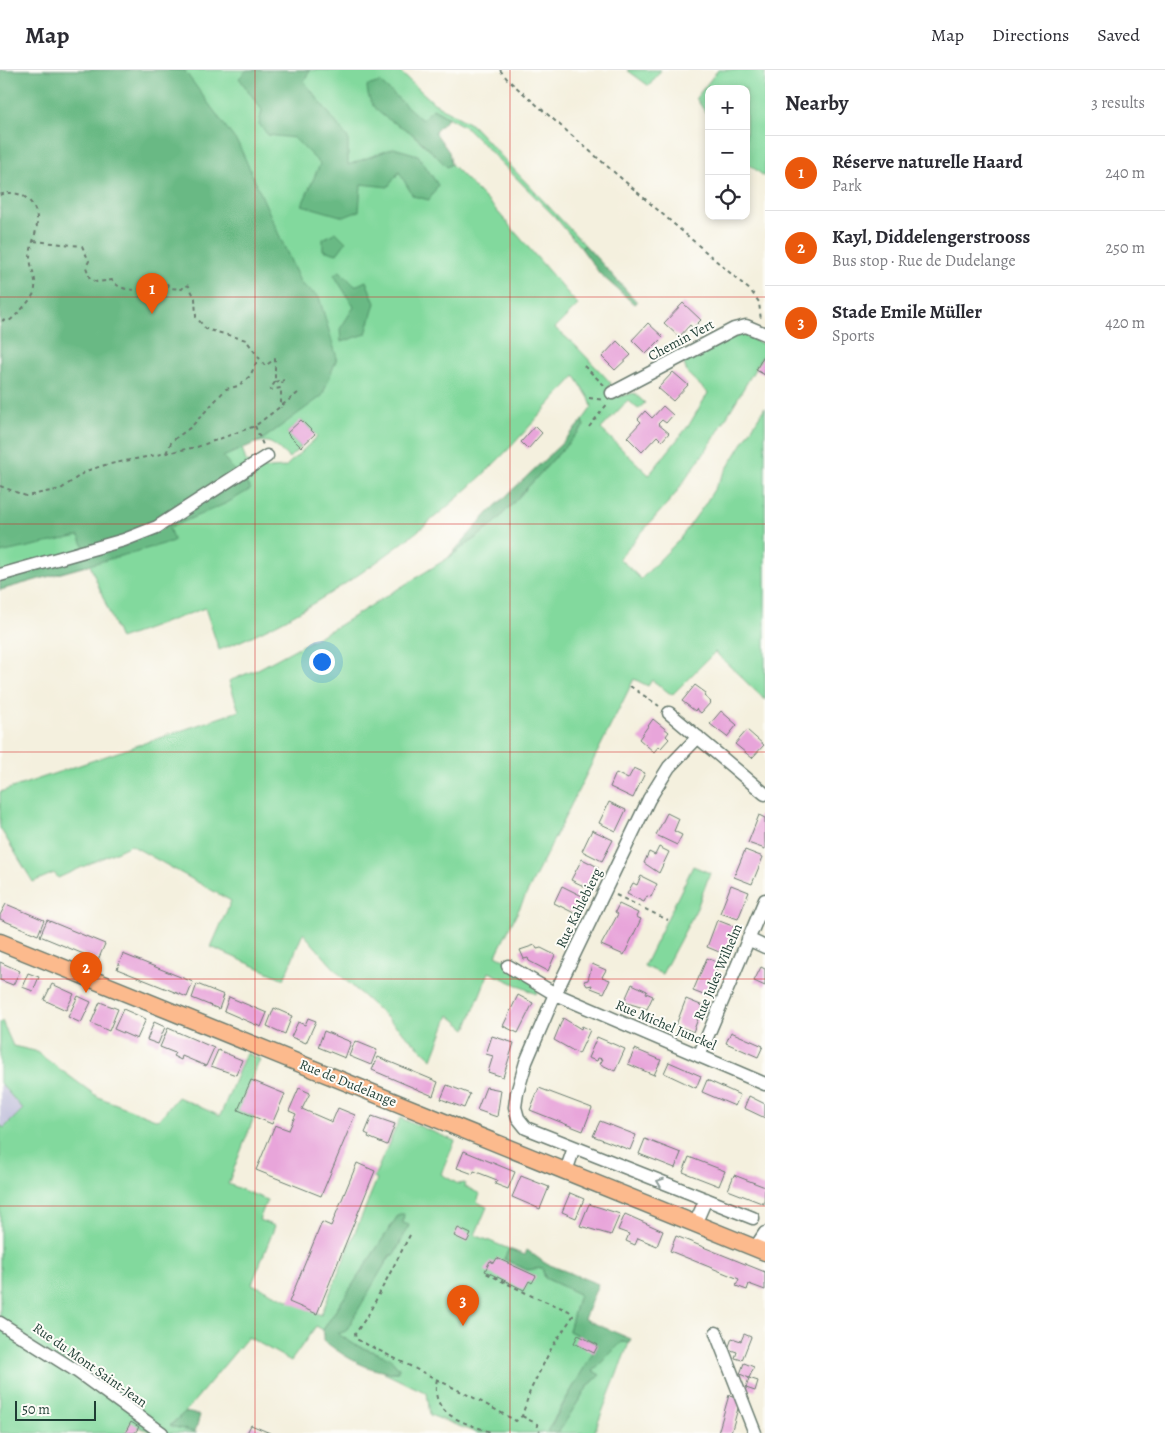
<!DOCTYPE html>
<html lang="en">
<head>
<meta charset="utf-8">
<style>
  :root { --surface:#fff; --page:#f7f7f7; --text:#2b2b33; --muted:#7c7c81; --line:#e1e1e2; --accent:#ea580c }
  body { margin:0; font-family:Alegreya,serif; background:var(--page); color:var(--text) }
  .controls { position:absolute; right:15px; top:15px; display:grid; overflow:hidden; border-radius:10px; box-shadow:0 2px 8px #0003 }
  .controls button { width:45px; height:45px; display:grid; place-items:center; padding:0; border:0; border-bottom:1px solid var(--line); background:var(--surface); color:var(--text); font:25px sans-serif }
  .scale { position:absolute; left:15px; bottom:12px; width:81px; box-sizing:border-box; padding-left:5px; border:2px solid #1f3d34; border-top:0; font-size:14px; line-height:18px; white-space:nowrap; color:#1f3d34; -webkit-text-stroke:4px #fdfcf7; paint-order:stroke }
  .you { position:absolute; left:321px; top:591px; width:18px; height:18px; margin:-12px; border:4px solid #fff; border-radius:50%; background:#1a73e8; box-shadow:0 0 0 8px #1a73e833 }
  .badge { display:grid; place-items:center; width:32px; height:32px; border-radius:50%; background:var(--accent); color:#fff; font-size:16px; font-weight:700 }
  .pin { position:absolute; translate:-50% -41px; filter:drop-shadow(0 1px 2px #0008) }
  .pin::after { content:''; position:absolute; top:26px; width:18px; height:15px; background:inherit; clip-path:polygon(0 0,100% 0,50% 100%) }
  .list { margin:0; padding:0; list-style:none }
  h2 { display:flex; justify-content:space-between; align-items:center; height:65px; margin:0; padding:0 20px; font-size:21px }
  h2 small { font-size:16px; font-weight:400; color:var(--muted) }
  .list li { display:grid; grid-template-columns:32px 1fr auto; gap:15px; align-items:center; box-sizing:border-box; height:75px; padding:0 20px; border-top:1px solid var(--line) }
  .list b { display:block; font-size:19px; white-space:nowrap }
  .list p { margin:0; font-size:16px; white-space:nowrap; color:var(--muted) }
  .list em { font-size:16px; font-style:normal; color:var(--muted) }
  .icon { flex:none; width:28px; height:28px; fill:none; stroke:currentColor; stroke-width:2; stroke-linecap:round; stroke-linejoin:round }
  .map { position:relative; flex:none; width:765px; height:1363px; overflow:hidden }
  header { display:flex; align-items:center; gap:30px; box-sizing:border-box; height:70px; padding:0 25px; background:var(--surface); border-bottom:1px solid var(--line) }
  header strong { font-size:24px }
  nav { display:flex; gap:28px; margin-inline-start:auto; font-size:18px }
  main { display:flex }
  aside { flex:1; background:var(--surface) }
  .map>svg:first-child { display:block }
  .industrial { fill:#c2c1dc }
  .green { fill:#82d99d; stroke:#508b68; fill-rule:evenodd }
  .forest { fill:#69b984; stroke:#447b5c }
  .building { fill:#e8a5da }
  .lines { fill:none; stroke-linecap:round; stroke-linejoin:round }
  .minor-casing { stroke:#6a7c70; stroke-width:15 }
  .major-casing { stroke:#6a7c70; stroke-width:19 }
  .path { stroke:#6a7c70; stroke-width:2; stroke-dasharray:4 4; stroke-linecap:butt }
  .minor { stroke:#fff; stroke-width:12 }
  .major { stroke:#fcba8d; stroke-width:16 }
  .oneway { stroke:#8f9e9a }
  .grid { fill:none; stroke:#d62828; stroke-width:1; stroke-opacity:0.55 }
  .labels { text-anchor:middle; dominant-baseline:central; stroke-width:4; stroke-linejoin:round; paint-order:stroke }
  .street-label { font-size:14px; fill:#1f3d34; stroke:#fdfcf7 }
</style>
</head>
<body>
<header>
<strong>Map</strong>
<nav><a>Map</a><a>Directions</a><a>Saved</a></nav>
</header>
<main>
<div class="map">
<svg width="765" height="1363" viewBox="0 0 765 1363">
  <rect width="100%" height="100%" fill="#fdfcf7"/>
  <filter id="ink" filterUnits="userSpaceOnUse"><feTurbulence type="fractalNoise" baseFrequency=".02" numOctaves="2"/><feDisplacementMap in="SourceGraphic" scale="10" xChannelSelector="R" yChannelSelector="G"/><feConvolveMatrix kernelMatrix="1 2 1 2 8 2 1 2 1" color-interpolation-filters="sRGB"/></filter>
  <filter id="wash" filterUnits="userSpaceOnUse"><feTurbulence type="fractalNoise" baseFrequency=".0096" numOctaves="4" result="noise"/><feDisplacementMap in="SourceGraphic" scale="20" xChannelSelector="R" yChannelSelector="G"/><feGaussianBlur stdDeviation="1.12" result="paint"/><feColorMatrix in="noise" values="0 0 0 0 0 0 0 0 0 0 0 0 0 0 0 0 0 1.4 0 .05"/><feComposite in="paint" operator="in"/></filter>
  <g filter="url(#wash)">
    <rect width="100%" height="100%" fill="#f4f0de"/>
    <path class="industrial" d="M0,1013L23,1039L4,1059L0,1055Z"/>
    <path class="green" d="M0,0H398L434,33L472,55L585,175L581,178L555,147L467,58L433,39L410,62L447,96L451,94L491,134L578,235L555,258L575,275L611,313L606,322L612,328L634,323L645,333L638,339L628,330L601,359L649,405L689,355L708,323L687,303L683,290L739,263L765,275V282L713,370L673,427L619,488L641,509L679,470L705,434L765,337V630L715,582L672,625L652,610L648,616L634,609L496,885L543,909L536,924L489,902L466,959L449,945L432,989L340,905L303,863L284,909L211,877L231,831L131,775L58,808L54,803L33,812L0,758V722L239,641L229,611L258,599L338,556L448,488L492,456L584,356L582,351L592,337L589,328L575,306C547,336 520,369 490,398C416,469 315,543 219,580L205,538L120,569L90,495L0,520ZM302,350L317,367L285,397L257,399L246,391L242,378C268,368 269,369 289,388L301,377L287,363Z
      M627,0H661L649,16Z
      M718,0H765V107L746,92V19H709V48L696,28Z
      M693,796L710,803L697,838L662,904L644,896Z
      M2,951L13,976L35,981L98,1027L158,1050L178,1027L220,1046L246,983L260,989L239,1040L254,1047L228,1114L267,1130L259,1150L275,1156L252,1214L321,1245L377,1109L374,1107L400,1048L455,1071L441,1104L458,1114L465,1113L464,1116L480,1124L477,1132L487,1137L475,1165L509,1179L504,1189L542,1198L545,1208L579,1224L569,1261L598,1275L551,1354L549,1363H477L430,1345L427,1323L384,1303L398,1302L399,1298L390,1288L355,1275L338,1264L391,1185H394L409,1156L403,1153L399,1144L323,1260L316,1256L291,1291L248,1267L185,1342L170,1355L197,1363H154L139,1357L135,1363H0V1055L4,1058L23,1039L0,1013V953Z
      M622,1272L629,1273L594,1363H558L588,1316L600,1305L592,1301Z"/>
    <path class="forest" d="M0,0H184L239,75L301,214L319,227L337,288L322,326L262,370L223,387L251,419L227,433L169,458L174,471L0,520V505L86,481L79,466L0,483Z
      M247,0H310L304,11L348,68V95L394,78L418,85L438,115L429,130L413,126L399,102L388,117L361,114L359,141L344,147L302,135L320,94L294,68L268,65L259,54L262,40L239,8Z
      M380,12L422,50L433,39L448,48L435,62L449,82L451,94L447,97C435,85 423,72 410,62C390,49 368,43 367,16Z
      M336,162L346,172L337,184L323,180V169Z
      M585,175L637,232L634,234L600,204L581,178Z
      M340,201L355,216L366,211L375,233L366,264L341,272L340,259L354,237L334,205Z
      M582,351L584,356L492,456L448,488L488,443L560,375Z
      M399,1144H404L403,1153L409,1155L394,1185H390L346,1261L338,1264L355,1275L390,1288L399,1298L397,1302C371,1304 343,1286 323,1270V1260Z
      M509,1179L525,1185L527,1180L545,1193L598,1214L584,1249L631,1269L629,1273L622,1272L593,1301L600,1305L588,1316L558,1363H549L548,1361L597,1275L569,1261L579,1224L545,1208L542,1198L527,1200L504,1189Z
      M185,1342L200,1345L195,1362L170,1356Z"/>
    <g id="blocks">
      <path class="building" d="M683,233L701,250L693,258L690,255L679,267L664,253Z
        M648,253L663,267L646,284L632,270Z
        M617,271L631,285L615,300L602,287Z
        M765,283V305L756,300Z
        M673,302L688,315L673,331L658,318Z
        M663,336L673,345L666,353L662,350L658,354L669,363L662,371L657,366L642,382L627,367L641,352L638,349L645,341L652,348Z
        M301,350L315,364L301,377L287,363Z
        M535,356L542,363L528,379L521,372Z
        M695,615L706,623L704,626L711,632L701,643L696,639L695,641L682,631Z
        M721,641L737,655L727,667L710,654Z
        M653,649L669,662L666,666L669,669L661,678L659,676L654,682L639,669Z
        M747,660L764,675L752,688L735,674Z
        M634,698L645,703L633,728L610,717L616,703L628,709Z
        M609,732L626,740L616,761L599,753Z
        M667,743L679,749L674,761L682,765L677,775L656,765Z
        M759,745L765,748V779L748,773Z
        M592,760L613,770L602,791L582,781Z
        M659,777L669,782L659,803L644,793L649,782L655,785Z
        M745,780L763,787L752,814L734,807Z
        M582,789L598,797L588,818L571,810Z
        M641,806L657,814L651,827L647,826L644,832L627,824L633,813L637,815Z
        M731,815L749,822L738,849L720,843Z
        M562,816L584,827L576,844L554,833Z
        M6,834L44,850L38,865L0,849V845Z
        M619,834L638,843L636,847L641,849L624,885L601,875L618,844L615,842Z
        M47,850L105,874L98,890L40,866Z
        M717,850L735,857L724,884L707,877Z
        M535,875L537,879L541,878L555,885L548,901L529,891L528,888L524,889L520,880Z
        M123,884L193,912L187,927L117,899Z
        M707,888L719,893L706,926L693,921Z
        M0,892L20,901L13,915L0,910Z
        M592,894L606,900L602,907L610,910L604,923L591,918L592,915L587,916L584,911L588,910Z
        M761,897L765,899V916L754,911Z
        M28,903L39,907L33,921L22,917Z
        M52,914L74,924L66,940L44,930Z
        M197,914L224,925L219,939L192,928Z
        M632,914L647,921L646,923L653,926L647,939L624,932Z
        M518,925L533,933L518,963L503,956Z
        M78,926L91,932L81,953L68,947Z
        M229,927L267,943L261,957L224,941Z
        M686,929L703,936L693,962L676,955Z
        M100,932L118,939L109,961L91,953Z
        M274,938L292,946L285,964L267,956Z
        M123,939L146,949L137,969L114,959Z
        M308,948L316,951L306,973L291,967L298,952L305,955Z
        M563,948L581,959L582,956L590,960L579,984L554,970Z
        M154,952L165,957L158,974L147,970Z
        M168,958L214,978L206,996L182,986L181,990L173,986L175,983L160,977Z
        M324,961L351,972L345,988L318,977Z
        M731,962L763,976L758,987L726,973Z
        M492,966L514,973L503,1007L488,1002L493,986L486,984Z
        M597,967L625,979L615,1001L600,994L603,989L598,988L597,991L588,988Z
        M355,971L377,980L371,995L349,986Z
        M635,979L661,990L654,1005L628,994Z
        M218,980L242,990L236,1005L211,996Z
        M378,987L438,1012L433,1026L372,1000Z
        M669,992L701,1006L696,1018L664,1003Z
        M251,1010L285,1024L272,1054L238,1040Z
        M707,1010L740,1025L735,1036L702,1022Z
        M447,1015L470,1024L464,1038L441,1029Z
        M486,1017L501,1020L497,1047L477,1040Z
        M299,1018L310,1023L302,1039L332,1052L338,1038L355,1045L321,1126L256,1100L275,1055L289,1060L296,1044L289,1041Z
        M539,1018L592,1038L583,1061L530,1040Z
        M749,1026L765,1034V1048L744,1038Z
        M372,1046L395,1054L387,1075L368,1067L369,1065L365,1063Z
        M600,1051L636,1065L630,1080L593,1066Z
        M645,1069L681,1083L675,1098L639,1084Z
        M464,1081L515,1102L508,1119L495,1114L497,1110L474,1101L473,1104L457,1098Z
        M689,1087L725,1101L719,1116L683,1102Z
        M357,1093L375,1101L317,1244L289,1232L322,1152L331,1156Z
        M734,1105L765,1117L764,1134L728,1120Z
        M521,1106L549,1117L540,1139L512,1127Z
        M570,1123L584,1129L576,1148L562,1142Z
        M589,1134L620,1144L611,1165L580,1156Z
        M625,1144L663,1161L657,1176L638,1168L635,1175L626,1171L629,1164L618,1160Z
        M458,1158L471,1164L467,1172L454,1166Z
        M676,1166L765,1202V1220L749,1214L747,1220L736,1216L739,1209L670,1181Z
        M497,1188L536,1206L532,1213L529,1211L524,1220L485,1201L490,1191L494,1193Z
        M744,1264L751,1267L742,1290L735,1288L737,1282L728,1279L732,1268L741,1271Z
        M578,1265L598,1275L594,1283L574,1273Z
        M744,1293L754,1297L749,1308L740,1304Z
        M749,1308L758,1311L755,1321L746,1318Z
        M729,1325L741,1328L731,1363H718Z
        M131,1352L139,1357L135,1363H125Z
        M251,1355L270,1363H247Z"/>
    </g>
  </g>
  <g filter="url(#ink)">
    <use href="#blocks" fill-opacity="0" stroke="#6a7c70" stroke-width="1"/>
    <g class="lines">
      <g class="minor-casing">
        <path id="minor" d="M612,323L734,259L746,256L765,264
          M0,505L124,470L157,457L267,386
          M669,643L765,724
          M698,667L669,697L649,729L555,924L526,992L517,1023L515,1037L518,1048L526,1058L753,1148
          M748,869L765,877
          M508,896L555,924L765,1014
          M699,986L765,830
          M566,1101L574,1078
          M695,1154L706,1129
          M755,1178L765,1163
          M0,1253L78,1302L162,1363
          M716,1263L755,1363"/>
      </g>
      <g class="major-casing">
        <path id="major" d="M0,872L765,1182"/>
      </g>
      <path class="path" d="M500,0L508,10L751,221L759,232L761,251
        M0,125C20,117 39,133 37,154C36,165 30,177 30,188C31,200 38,210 34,223C32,229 15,247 9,251L0,250
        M34,171L82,176L89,191L86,197L90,209L97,212L112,210C122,224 141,219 156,218L162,212H166L170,218L182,219L185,215L189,216L195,228L196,247L206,259L246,270L265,296L275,289V312L270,320L281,318V338
        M584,296L604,315
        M275,312L283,310L281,317
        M589,328L604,330
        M255,356L263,375
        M589,357L608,333
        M166,383L172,371L191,357L226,319L238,316L250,306L259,287
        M0,416L26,426L61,419L86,401L105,395L197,377L255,356L298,323
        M630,616L659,636
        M616,825L668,850
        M410,1165L368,1245L355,1264L356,1269L478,1330L516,1351L522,1346L530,1321L552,1277L573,1246L569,1241L532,1226L484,1202
        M437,1309C429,1347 465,1352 493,1363
        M522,1346L537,1354L540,1363"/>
      <use href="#minor" class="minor"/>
      <use href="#major" class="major"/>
    </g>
    <defs><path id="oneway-chevron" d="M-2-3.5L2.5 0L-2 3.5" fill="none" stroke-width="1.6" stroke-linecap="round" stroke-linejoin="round" transform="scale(1.25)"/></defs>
    <use class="oneway" href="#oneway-chevron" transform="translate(660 1112) rotate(-159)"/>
  </g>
  <path class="grid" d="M255,0V1363M510,0V1363M0,227H765M0,454H765M0,682H765M0,909H765M0,1136H765"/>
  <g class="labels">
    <g class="street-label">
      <text transform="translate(681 270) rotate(-28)">Chemin Vert</text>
      <text transform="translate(579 838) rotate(-64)">Rue Kahlebierg</text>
      <text transform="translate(718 902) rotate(-67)">Rue Jules Wilhelm</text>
      <text transform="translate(666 955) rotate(23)">Rue Michel Junckel</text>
      <text transform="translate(348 1013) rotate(22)">Rue de Dudelange</text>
      <text transform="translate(90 1295) rotate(35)">Rue du Mont Saint-Jean</text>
    </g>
  </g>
</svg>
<div class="controls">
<button>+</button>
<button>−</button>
<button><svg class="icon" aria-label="locate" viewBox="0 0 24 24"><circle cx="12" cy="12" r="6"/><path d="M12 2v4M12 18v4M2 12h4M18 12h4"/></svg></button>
</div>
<div class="scale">50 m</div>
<div class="you"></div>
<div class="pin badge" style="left:152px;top:244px">1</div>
<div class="pin badge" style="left:86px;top:923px">2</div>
<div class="pin badge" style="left:463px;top:1256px">3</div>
</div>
<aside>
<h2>Nearby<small>3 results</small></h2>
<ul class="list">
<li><span class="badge">1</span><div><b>Réserve naturelle Haard</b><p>Park</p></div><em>240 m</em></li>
<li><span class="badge">2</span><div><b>Kayl, Diddelengerstrooss</b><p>Bus stop · Rue de Dudelange</p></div><em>250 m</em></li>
<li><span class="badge">3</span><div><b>Stade Emile Müller</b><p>Sports</p></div><em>420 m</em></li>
</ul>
</aside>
</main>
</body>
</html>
